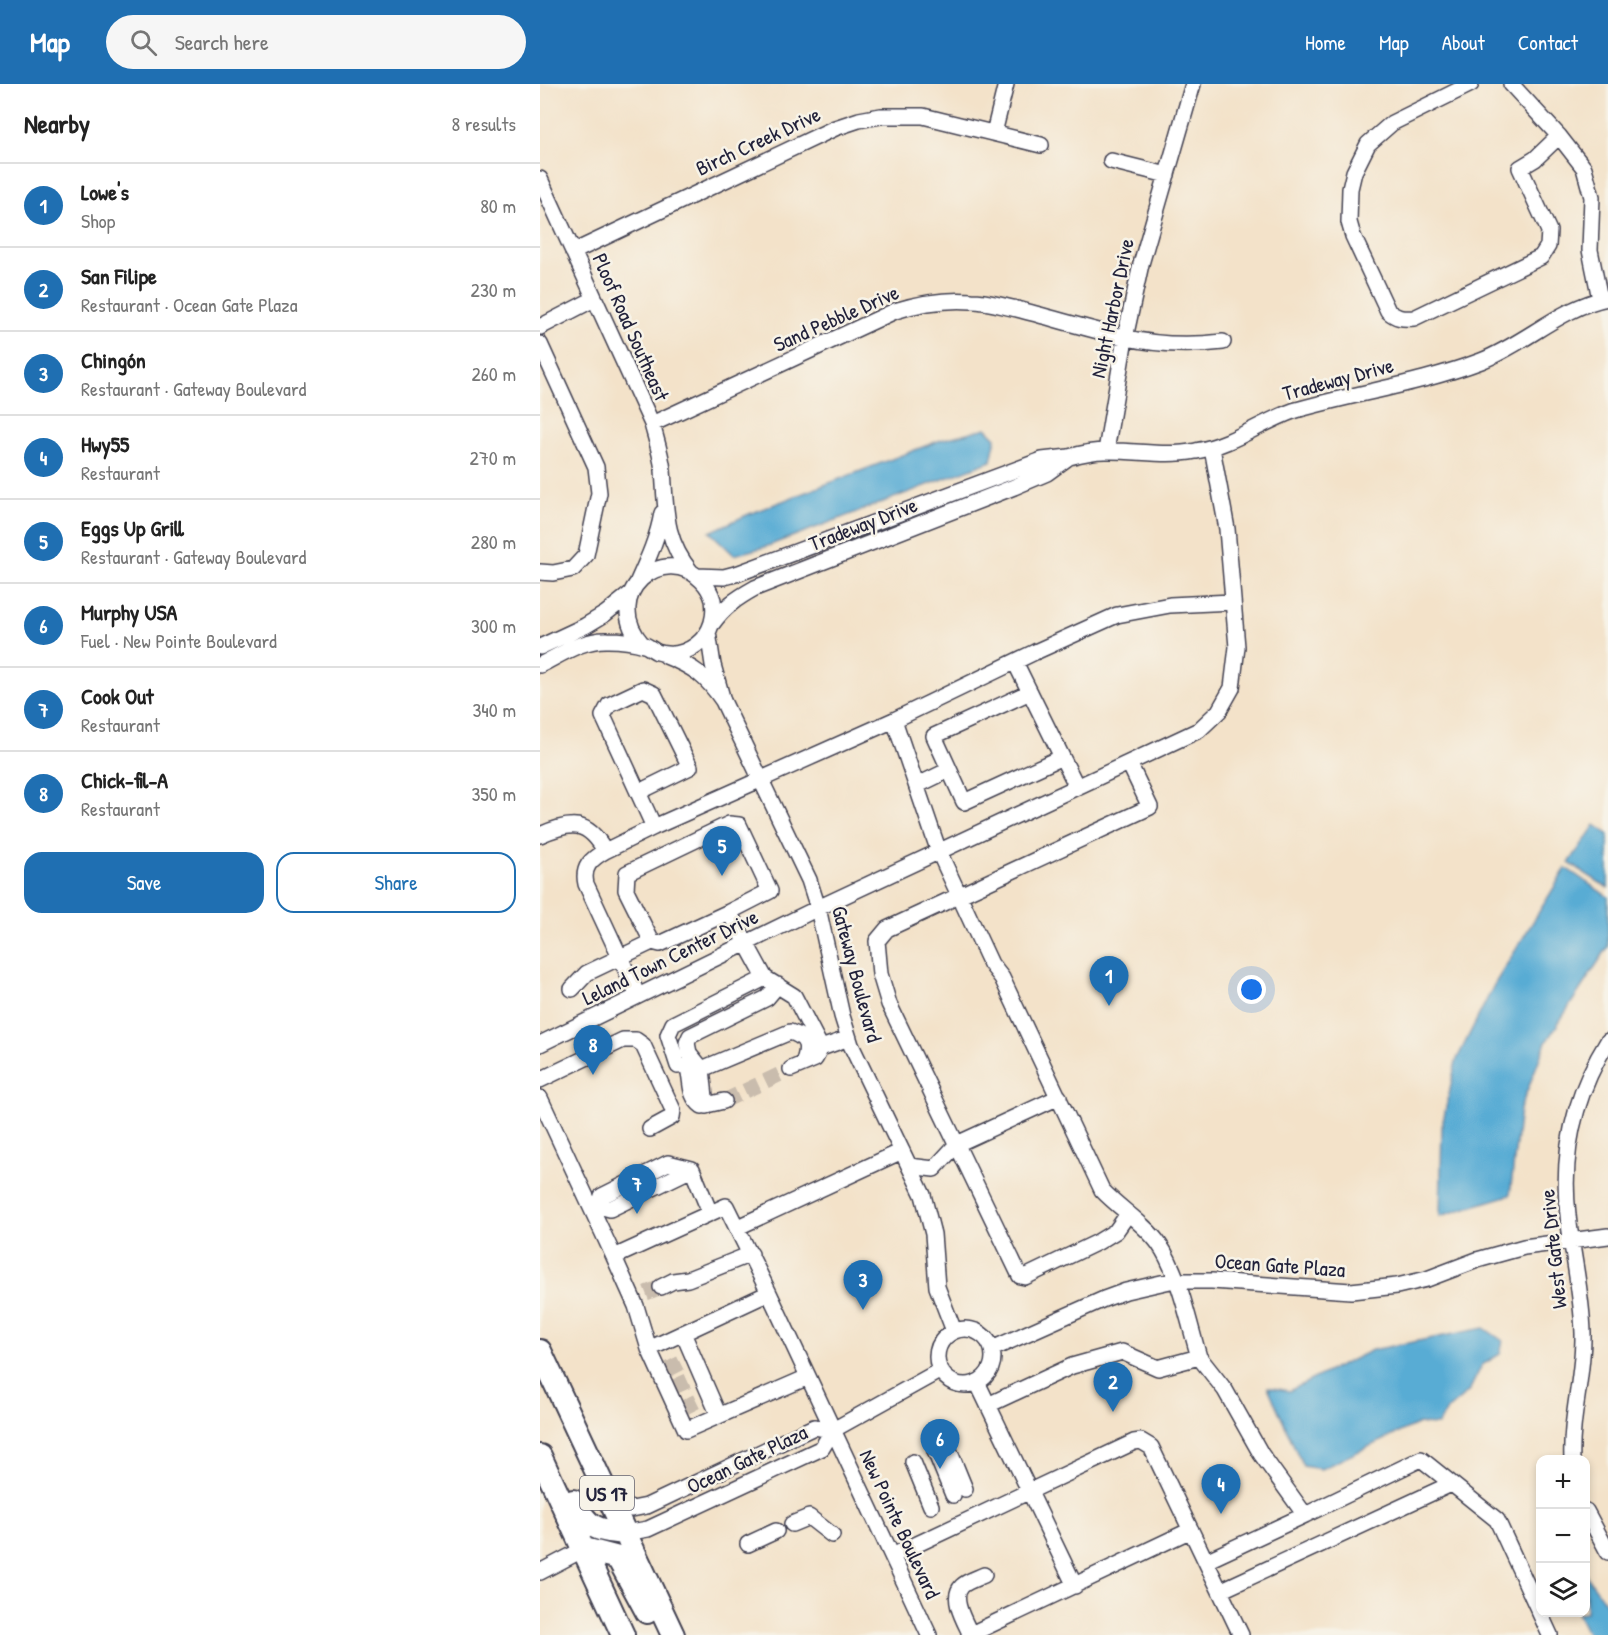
<!DOCTYPE html>
<html lang="en">
<head>
<meta charset="utf-8">
<style>
  :root { --surface:#fff; --page:#f6f6f6; --text:#222; --muted:#767676; --line:#e0e0e0; --accent:#1f6fb2 }
  body { margin:0; font-family:"Patrick Hand",sans-serif; background:var(--page); color:var(--text) }
  .controls { position:absolute; right:18px; bottom:18px; display:grid; overflow:hidden; border-radius:12px; box-shadow:0 3px 9px #0003 }
  .controls button { width:54px; height:54px; display:grid; place-items:center; padding:0; border:0; border-bottom:2px solid var(--line); background:var(--surface); color:var(--text); font:30px sans-serif }
  .you { position:absolute; left:712px; top:906px; width:21px; height:21px; margin:-15px; border:4px solid #fff; border-radius:50%; background:#1a73e8; box-shadow:0 0 0 9px #1a73e833 }
  .badge { display:grid; place-items:center; width:39px; height:39px; border-radius:50%; background:var(--accent); color:#fff; font-size:20px; font-weight:700 }
  .pin { position:absolute; translate:-50% -50px; filter:drop-shadow(0 2px 3px #0008) }
  .pin::after { content:''; position:absolute; top:32px; width:21px; height:18px; background:inherit; clip-path:polygon(0 0,100% 0,50% 100%) }
  .list { margin:0; padding:0; list-style:none }
  h2 { display:flex; justify-content:space-between; align-items:center; height:78px; margin:0; padding:0 24px; font-size:26px }
  h2 small { font-size:20px; font-weight:400; color:var(--muted) }
  .list li { display:grid; grid-template-columns:39px 1fr auto; gap:18px; align-items:center; box-sizing:border-box; height:84px; padding:0 24px; border-top:2px solid var(--line) }
  .list b { display:block; font-size:22px; white-space:nowrap }
  .list p { margin:0; font-size:20px; white-space:nowrap; color:var(--muted) }
  .list em { font-size:20px; font-style:normal; color:var(--muted) }
  .actions { display:flex; gap:12px; padding:18px 24px }
  .actions a { flex:1; padding:14px 0; border:2px solid var(--accent); border-radius:18px; text-align:center; font-size:21px; color:var(--accent) }
  .actions .main { background:var(--accent); color:#fff }
  .icon { flex:none; width:33px; height:33px; fill:none; stroke:currentColor; stroke-width:2; stroke-linecap:round; stroke-linejoin:round }
  .map { position:relative; flex:none; width:1068px; height:1551px; overflow:hidden }
  header { display:flex; align-items:center; gap:36px; box-sizing:border-box; height:84px; padding:0 30px; background:var(--accent); color:#fff }
  header strong { font-size:28px }
  nav { display:flex; gap:33px; margin-inline-start:auto; font-size:21px }
  .search { width:420px; height:54px; background:var(--page); display:flex; align-items:center; gap:15px; box-sizing:border-box; padding:0 21px; border-radius:33px; color:var(--muted); font-size:22px }
  main { display:flex }
  aside { flex:1; background:var(--surface) }
  .map>svg:first-child { display:block }
  .water { fill:#58acd4; stroke:#3d6788; stroke-width:1.5 }
  .lines { fill:none; stroke-linecap:round; stroke-linejoin:round }
  .minor-tunnel { stroke:#c9bcad; stroke-width:15; stroke-dasharray:15 8; stroke-linecap:butt }
  .minor-casing { stroke:#413f50; stroke-width:18 }
  .highway-casing { stroke:#413f50; stroke-width:26 }
  .minor { stroke:#fff; stroke-width:15 }
  .highway { stroke:#fff; stroke-width:22 }
  .labels { text-anchor:middle; dominant-baseline:central; stroke-width:5; stroke-linejoin:round; paint-order:stroke }
  .shield { fill:#f7f3e8; stroke:#62616f; stroke-width:1.5 }
  .shield-label { font-size:20px; font-weight:bold; fill:#22223b }
  .street-label { font-size:21px; fill:#22223b; stroke:#f7f3e8 }
</style>
</head>
<body>
<header>
<strong>Map</strong>
<div class="search"><svg class="icon" aria-label="search" viewBox="0 0 24 24"><circle cx="10" cy="10" r="6"/><path d="M15 15l6 6"/></svg>Search here</div>
<nav><a>Home</a><a>Map</a><a>About</a><a>Contact</a></nav>
</header>
<main>
<aside>
<h2>Nearby<small>8 results</small></h2>
<ul class="list">
<li><span class="badge">1</span><div><b>Lowe's</b><p>Shop</p></div><em>80 m</em></li>
<li><span class="badge">2</span><div><b>San Filipe</b><p>Restaurant · Ocean Gate Plaza</p></div><em>230 m</em></li>
<li><span class="badge">3</span><div><b>Chingón</b><p>Restaurant · Gateway Boulevard</p></div><em>260 m</em></li>
<li><span class="badge">4</span><div><b>Hwy55</b><p>Restaurant</p></div><em>270 m</em></li>
<li><span class="badge">5</span><div><b>Eggs Up Grill</b><p>Restaurant · Gateway Boulevard</p></div><em>280 m</em></li>
<li><span class="badge">6</span><div><b>Murphy USA</b><p>Fuel · New Pointe Boulevard</p></div><em>300 m</em></li>
<li><span class="badge">7</span><div><b>Cook Out</b><p>Restaurant</p></div><em>340 m</em></li>
<li><span class="badge">8</span><div><b>Chick-fil-A</b><p>Restaurant</p></div><em>350 m</em></li>
</ul>
<div class="actions"><a class="main">Save</a><a>Share</a></div>
</aside>
<div class="map">
<svg width="1068" height="1551" viewBox="0 0 1068 1551">
  <rect width="100%" height="100%" fill="#f7f3e8"/>
  <filter id="ink" filterUnits="userSpaceOnUse"><feTurbulence type="fractalNoise" baseFrequency=".0167" numOctaves="2"/><feDisplacementMap in="SourceGraphic" scale="12" xChannelSelector="R" yChannelSelector="G"/><feConvolveMatrix kernelMatrix="1 2 1 2 8 2 1 2 1" color-interpolation-filters="sRGB"/></filter>
  <filter id="wash" filterUnits="userSpaceOnUse"><feTurbulence type="fractalNoise" baseFrequency=".008" numOctaves="4" result="noise"/><feDisplacementMap in="SourceGraphic" scale="24" xChannelSelector="R" yChannelSelector="G"/><feGaussianBlur stdDeviation="1.35" result="paint"/><feColorMatrix in="noise" values="0 0 0 0 0 0 0 0 0 0 0 0 0 0 0 0 0 1.4 0 .05"/><feComposite in="paint" operator="in"/></filter>
  <g filter="url(#wash)">
    <rect width="100%" height="100%" fill="#f3e2c9"/>
    <path class="water" d="M446,344L456,354L451,377L225,463L194,471L170,448L209,430L401,356Z
      M1055,741L1068,750V804L1029,779Z
      M1026,784L1068,813V863L1006,958L980,1025L970,1111L900,1132L902,1042L916,977L954,901Z
      M944,1244L963,1257L960,1270L942,1281L929,1307L907,1326L898,1341L877,1340L781,1385L763,1382L728,1303L749,1307L832,1266Z
      M1046,1491L1068,1522V1551H1048L1037,1529L1046,1528Z"/>
  </g>
  <g filter="url(#ink)">
    <g class="lines">
      <path class="minor-tunnel" d="M184,1017L251,985
        M106,1209L121,1203
        M127,1286L143,1278
        M134,1303L152,1295
        M143,1324L161,1315"/>
      <g class="minor-casing">
        <path id="minor" d="M931,0L852,39L828,60L814,88L810,105L809,138L813,152L848,227C856,234 862,235 874,234L1001,173L1008,162L1009,147L980,84L995,75L1019,52
          M971,0L1019,52L1044,84L1052,113L1050,166L1060,215
          M454,49L466,0
          M571,77L627,91
          M0,95L112,340C116,355 121,370 123,386C126,425 124,456 151,488
          M33,168L295,44L319,36L341,32H383L501,61
          M0,243L54,215
          M0,260L56,383L59,409L46,471L33,485L13,489L0,488
          M112,340L355,227C380,219 406,215 432,217C447,217 462,222 477,225C513,234 547,245 583,253C616,261 650,262 683,258
          M566,367L585,254L601,180L653,0
          M529,373C540,370 552,367 565,367C596,366 625,373 656,367C692,361 720,339 753,327C815,309 880,300 941,277C985,260 1021,223 1068,214
          M157,492L184,493L199,489L502,376L529,373L507,389L474,403L215,504C197,514 184,523 172,540
          M98,497C108,475 118,453 122,429
          M0,563L45,542L65,530L90,510
          M126,572C154,583 166,592 183,617L173,581L168,548
          M475,578L522,673
          M0,581C22,570 43,555 68,556C79,556 95,558 105,561C109,563 113,566 117,568C135,574 154,567 166,551C173,541 175,529 173,516C171,509 167,502 162,497C124,456 58,511 103,561
          M490,608L394,652L424,718L522,673L537,703
          M183,617L269,796L278,824L302,932L311,961L383,1111L393,1150L397,1203L414,1247
          M378,701L409,686
          M99,708L150,683L114,610L103,605L69,621L63,632L114,743
          M0,751C31,737 48,736 65,767L114,743L354,636
          M65,767C51,775 42,783 46,800L98,912
          M112,858L86,806L87,789L189,740L199,741L230,807L189,828L225,894L254,912L281,964
          M32,905L47,889L112,858L120,860L189,828
          M0,960L278,824L659,646L679,627L692,604L697,563L687,445L672,364
          M138,982L128,951L133,940L225,894
          M147,982C153,996 147,1011 162,1022L184,1017
          M162,985L250,948C269,954 269,963 263,980
          M251,985L275,975L281,964L309,954
          M0,996L83,956H96L103,961L133,1026L132,1033L110,1045
          M0,1014L74,1173
          M166,1022L162,985L149,969L147,959L150,952L227,914L238,901
          M369,1082L394,1085L417,1060L519,1013
          M59,1122L62,1112L128,1079L152,1085L170,1129
          M52,1125L59,1122L70,1125L152,1085
          M588,1130L576,1147L558,1158L485,1193L480,1192L349,920L340,890L337,857L347,845L610,723L589,679
          M198,1143L362,1067
          M121,1203L133,1197L148,1195L211,1170
          M229,1209L109,1265L96,1222L74,1173L186,1122L229,1209L389,1551
          M397 1273a28 28 0 1 1 56 0a28 28 0 1 1-56 0Z
          M143,1249L179,1332
          M109,1265L146,1346L268,1293
          M452,1265L564,1215L586,1207L630,1197H672L811,1207L857,1202L887,1195L937,1176L984,1163L1068,1152
          M659,1273C649,1240 639,1188 619,1160C604,1139 580,1125 562,1106L462,894L451,880L399,768L354,636L495,568L577,531L630,521L692,518
          M437,1298L535,1502
          M448,1321L532,1282L582,1268L618,1284L659,1273L685,1306L721,1370L765,1431L666,1477
          M407,1361L425,1405
          M395,1367L413,1411
          M1032,1376C1030,1333 1044,1291 1043,1249C1042,1209 1032,1170 1028,1131C1021,1069 1035,1010 1068,957
          M373,1378L391,1422
          M72,1419L92,1425L107,1422L274,1343L293,1346
          M1046,1427L1068,1468
          M765,1431L881,1375L957,1436L1010,1551
          M252,1440L269,1433L292,1451
          M85,1449L108,1445L282,1364L293,1346L401,1286
          M208,1460L236,1447
          M352,1472L594,1358L601,1357L611,1363L701,1551
          M0,1488L44,1465
          M680,1507L911,1400
          M429,1551L651,1446
          M431,1551C425,1538 410,1514 422,1502C427,1497 438,1494 444,1491"/>
      </g>
      <g class="highway-casing">
        <path id="highway" d="M0,1267L133,1551
          M0,1372L83,1551
          M33,1417C49,1444 54,1446 85,1449
          M44,1465L78,1474L107,1528"/>
      </g>
      <use href="#minor" class="minor"/>
      <use href="#highway" class="highway"/>
    </g>
  </g>
  <g class="labels">
    <rect class="shield" x="40" y="1392" width="54" height="34" rx="4.5"/>
    <g class="shield-label">
      <text x="67" y="1409">US 17</text>
    </g>
    <g class="street-label">
      <text transform="translate(218 57) rotate(-25)">Birch Creek Drive</text>
      <text transform="translate(572 224) rotate(-78)">Night Harbor Drive</text>
      <text transform="translate(296 234) rotate(-24)">Sand Pebble Drive</text>
      <text transform="translate(91 243) rotate(66)">Ploof Road Southeast</text>
      <text transform="translate(798 295) rotate(-15)">Tradeway Drive</text>
      <text transform="translate(323 440) rotate(-21)">Tradeway Drive</text>
      <text transform="translate(130 873) rotate(-26)">Leland Town Center Drive</text>
      <text transform="translate(317 890) rotate(75)">Gateway Boulevard</text>
      <text transform="translate(1013 1165) rotate(-96)">West Gate Drive</text>
      <text transform="translate(740 1181) rotate(4)">Ocean Gate Plaza</text>
      <text transform="translate(207 1375) rotate(-26)">Ocean Gate Plaza</text>
      <text transform="translate(360 1440) rotate(65)">New Pointe Boulevard</text>
    </g>
  </g>
</svg>
<div class="controls">
<button>+</button>
<button>−</button>
<button><svg class="icon" aria-label="layers" viewBox="0 0 24 24"><path d="M12 4l9 5-9 5-9-5zM3 14l9 5 9-5"/></svg></button>
</div>
<div class="you"></div>
<div class="pin badge" style="left:569px;top:922px">1</div>
<div class="pin badge" style="left:573px;top:1328px">2</div>
<div class="pin badge" style="left:323px;top:1226px">3</div>
<div class="pin badge" style="left:681px;top:1430px">4</div>
<div class="pin badge" style="left:182px;top:792px">5</div>
<div class="pin badge" style="left:400px;top:1385px">6</div>
<div class="pin badge" style="left:97px;top:1130px">7</div>
<div class="pin badge" style="left:53px;top:991px">8</div>
</div>
</main>
</body>
</html>
